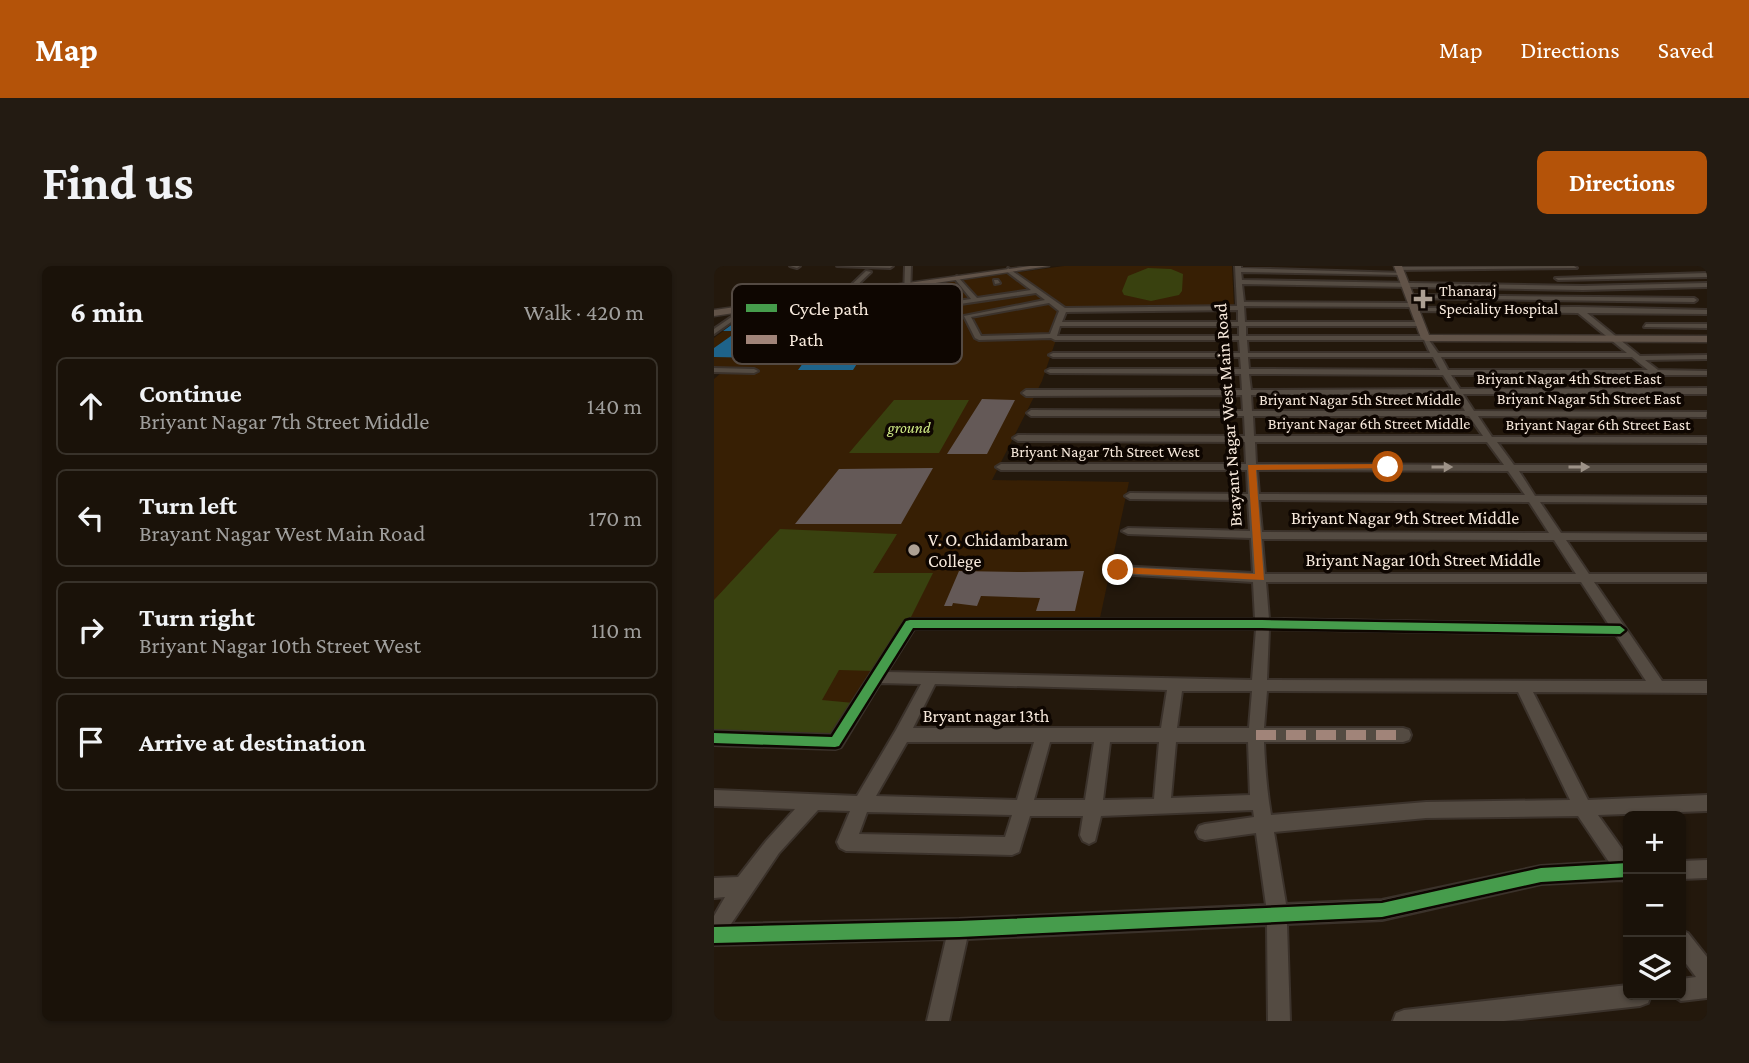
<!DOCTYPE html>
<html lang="en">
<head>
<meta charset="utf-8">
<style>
  :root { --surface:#1a1209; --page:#231b12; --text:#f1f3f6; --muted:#9f9e9c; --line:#38322a; --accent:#b45309 }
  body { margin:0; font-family:"Crimson Pro",serif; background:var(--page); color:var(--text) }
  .controls { position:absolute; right:21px; bottom:21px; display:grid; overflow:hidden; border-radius:10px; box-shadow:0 2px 5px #0004 }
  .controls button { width:63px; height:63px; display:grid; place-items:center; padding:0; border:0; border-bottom:2px solid var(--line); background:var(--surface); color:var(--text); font:35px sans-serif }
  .stop { position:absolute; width:21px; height:21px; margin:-16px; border:5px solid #b45309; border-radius:50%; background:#fff }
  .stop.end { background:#b45309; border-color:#fff; box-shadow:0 2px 7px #0008 }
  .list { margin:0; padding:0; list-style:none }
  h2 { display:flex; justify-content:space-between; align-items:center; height:91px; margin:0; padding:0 28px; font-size:30px }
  h2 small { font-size:23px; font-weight:400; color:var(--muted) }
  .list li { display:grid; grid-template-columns:46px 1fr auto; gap:21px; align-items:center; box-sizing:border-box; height:98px; margin:0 14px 14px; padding:0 14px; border:2px solid var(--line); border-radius:10px }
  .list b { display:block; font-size:26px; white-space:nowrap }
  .list p { margin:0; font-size:23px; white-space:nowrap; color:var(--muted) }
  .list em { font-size:23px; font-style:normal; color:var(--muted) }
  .icon { flex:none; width:38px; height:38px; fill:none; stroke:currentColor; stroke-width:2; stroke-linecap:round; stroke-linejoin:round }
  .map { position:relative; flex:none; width:993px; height:755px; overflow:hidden; border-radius:10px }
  header { display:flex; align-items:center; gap:42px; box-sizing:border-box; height:98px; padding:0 35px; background:var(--accent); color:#fff }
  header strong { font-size:33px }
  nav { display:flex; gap:38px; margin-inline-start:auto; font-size:24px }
  .intro { display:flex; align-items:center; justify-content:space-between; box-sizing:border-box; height:168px; padding:0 42px }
  h1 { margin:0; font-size:49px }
  .button { padding:18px 32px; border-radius:10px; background:var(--accent); color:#fff; font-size:24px; font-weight:700 }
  main { display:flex; gap:42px; padding:0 42px }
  aside { flex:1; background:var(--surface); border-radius:10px; box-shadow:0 2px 5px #0004 }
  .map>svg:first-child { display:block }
  .built { fill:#371f04 }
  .green { fill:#39410f }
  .water { fill:#1e638a }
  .building { fill:#645957 }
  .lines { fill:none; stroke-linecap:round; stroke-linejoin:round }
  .minor-casing { stroke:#3b322b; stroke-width:4 }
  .major-casing { stroke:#3b322b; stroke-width:3 }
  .minor { fill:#544b42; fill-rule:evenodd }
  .major { fill:#615348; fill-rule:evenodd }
  .quiet { stroke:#a18479; stroke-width:10; stroke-dasharray:20 10; stroke-linecap:butt }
  .cycleway-casing { stroke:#0e0601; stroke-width:5 }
  .cycleway { fill:#469c4c; fill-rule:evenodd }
  .oneway { fill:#9d9287 }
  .route { fill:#b45309 }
  .poi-dot { fill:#ada093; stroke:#0e0601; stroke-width:2.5 }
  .labels { text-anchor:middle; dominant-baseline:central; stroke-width:7; stroke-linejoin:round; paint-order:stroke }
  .far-poi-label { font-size:16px; fill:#f7e9dc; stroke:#0e0601; text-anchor:start }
  .far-street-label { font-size:16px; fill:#f7e9dc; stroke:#0e0601 }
  .far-park-label { font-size:16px; font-style:italic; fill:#d1ec86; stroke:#0e0601 }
  .street-label { font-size:18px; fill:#f7e9dc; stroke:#0e0601 }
  .poi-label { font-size:18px; fill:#f7e9dc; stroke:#0e0601; text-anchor:start }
  .key { fill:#0e0601; stroke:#544a43; stroke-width:2 }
  .key-label { font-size:19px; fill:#f7e9dc }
</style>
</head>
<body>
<header>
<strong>Map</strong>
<nav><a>Map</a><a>Directions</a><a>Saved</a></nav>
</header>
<div class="intro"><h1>Find us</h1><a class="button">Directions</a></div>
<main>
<aside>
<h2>6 min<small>Walk · 420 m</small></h2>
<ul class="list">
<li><svg class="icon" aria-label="ahead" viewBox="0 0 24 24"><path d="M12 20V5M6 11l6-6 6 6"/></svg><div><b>Continue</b><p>Briyant Nagar 7th Street Middle</p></div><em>140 m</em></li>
<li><svg class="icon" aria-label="left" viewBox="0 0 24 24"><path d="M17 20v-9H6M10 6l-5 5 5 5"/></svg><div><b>Turn left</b><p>Brayant Nagar West Main Road</p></div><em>170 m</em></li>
<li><svg class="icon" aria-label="right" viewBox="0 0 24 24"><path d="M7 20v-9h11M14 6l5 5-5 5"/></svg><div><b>Turn right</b><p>Briyant Nagar 10th Street West</p></div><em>110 m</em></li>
<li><svg class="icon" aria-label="arrive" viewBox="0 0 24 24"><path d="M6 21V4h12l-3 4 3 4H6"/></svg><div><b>Arrive at destination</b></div></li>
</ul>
</aside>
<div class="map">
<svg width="993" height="755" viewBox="0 0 993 755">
  <rect width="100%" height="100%" fill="#23180c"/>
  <path class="built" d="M350,0H518L520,40L348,42V56L328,115L278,214L415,216L386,352L195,353L122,472L0,468V113L8,106L0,105V72L42,41Z"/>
  <path class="green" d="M434,2L457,3L469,8L468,25L465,29L437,35L410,29L408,25L414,10Z
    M180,134H255L225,187H135Z
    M66,263L183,268L159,307H219L195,355L189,356L161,405L125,404L108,434L140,437L118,470L0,467V334Z"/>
  <path class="water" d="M187,29L139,104H84L92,93L0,91V82L24,65H9L31,49Z"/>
  <path class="building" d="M268,133L301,134L273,188H233Z
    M219,202L187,258H81L125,203Z
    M245,305L309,306L370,305L361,345H322L326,332L267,330L263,340L239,337L238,340H230Z"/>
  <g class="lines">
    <g class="minor-casing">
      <path id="minor" d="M76,0H86L83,2Z
        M123,0H179L176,2Z
        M191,0H197L196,31L168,74H162L190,31Z
        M521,0H527V2L690,7L687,9L527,6L528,14L869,20L993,17V21L869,24L528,18L530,36L698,37L701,39L698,41L530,40L531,56H706L709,58L706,60H532V70H712L724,87H913L864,47L700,45L698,42L864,41L993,44V48L873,47L926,90L993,89V93L931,94L944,104L993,105V109H950L946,112L940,109H737L746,123L993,122V128H749L760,145L993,146L992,151L764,150L778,171H993V177L783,176L800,199H993V205H805L821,230L993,231V237L826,236L847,267L993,268V274H852L875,308H993V316H880L948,415H993V427L819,426L874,534L993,529V545L884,549L914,591V616L907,614L827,618L668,654L573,658L576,755H554L553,659L253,673L235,755H213L232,673L0,679V650L11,631L0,632V612L24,611L52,575L81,543L0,540V524L143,530L182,464L207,418L166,417L127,481L121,483L0,479V465L117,469L191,355L196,353H541L539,316L404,308L398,304L404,300L539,307L537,272L414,268L408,265L414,262L536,265L534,234L416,233L411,230L416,227L534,228L533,204H287L282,201L287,198H532L531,176L304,175L299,172L304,169L531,170L530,150H317L313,147L317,144L529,145L528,129L312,130L308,127L312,124H528L527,108L336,107L332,105L336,103H527L526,91H339L335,89L339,87H526L525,74H341L337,72L265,74L261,72L250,50L331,34L322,27L191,46L189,43L257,33L240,12L243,10L263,32L317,24L292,5L294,2L351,42L523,40ZM335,37L345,45L336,68L267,70L257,51ZM524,44V56H348L352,46ZM346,60H525V70H343ZM533,74H710L716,87H534ZM534,91H719L726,104L535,103ZM727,91H918L934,104H734ZM535,108L729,109L738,123L537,124ZM741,128L751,145H538L537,129ZM539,150H755L769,170H540ZM541,176H773L790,199L542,198ZM543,204L794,205L811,229L545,228ZM545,234L815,236L835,267L548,266ZM548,273L840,274L862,308H551ZM552,316H867L895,359L555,353ZM200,363H542L538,414L173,406ZM555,363L902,369L932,415L553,414ZM221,418L453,424L447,462H199ZM468,425H538L535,462H463ZM553,425L804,426L856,534L712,536L557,549C553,525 551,501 550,476H689L695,474L697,469L695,464L689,462H550ZM193,476H320L303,534L162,530ZM336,476H380L371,534H320ZM396,476H445L440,533L389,534ZM462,476H534L536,529L457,532ZM104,544L136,545L123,576L126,582L132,585L298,589L305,586L316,550H369L366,569L369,575L375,578L381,575L387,550L539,544L540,551L491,558L485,560L482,566L485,572L491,574L542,567L552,639L245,653L17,658L65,587ZM153,546L298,549L291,571L145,568ZM864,550L895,596L827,600L668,634L572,638L560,566L712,552Z
        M685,1L860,0L863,2L683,4Z
        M152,5L157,6L135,27H131V25Z
        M993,7V11L844,14L841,12Z
        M280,14H284L286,17L281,18Z
        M695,29L980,32L983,34L980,36L693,32Z
        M35,39L40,40L0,68V63Z
        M932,58H993V62L930,61Z
        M0,102L40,103L44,105L40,107L0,106Z
        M993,594V612L967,613V595Z
        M967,664L974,667L993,691V732L967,735L958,729H967V713L982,711L967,691Z
        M914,719V729H937L934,737L926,740L790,755H679L682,747L690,744Z"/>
    </g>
    <g class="major-casing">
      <path id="major" d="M316,0H335L0,50V44Z
        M680,0H688L715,69L993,70V76L712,75L707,72Z"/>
    </g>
    <use href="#minor" class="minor"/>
    <use href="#major" class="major"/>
    <path class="quiet" d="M542,469H689"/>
    <g class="cycleway-casing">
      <path id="cycleway" d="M196,354H548L906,360L911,364L906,368L548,362H199L125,480L121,481L0,477V467L118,471L192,355Z
        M914,597V611L827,616L668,651L245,671L0,677V661L245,655L668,637L827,602Z"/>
    </g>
    <use href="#cycleway" class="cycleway"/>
  </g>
  <defs><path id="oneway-solid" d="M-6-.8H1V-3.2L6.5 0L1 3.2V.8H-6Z" transform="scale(1.75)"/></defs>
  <g class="oneway">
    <use href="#oneway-solid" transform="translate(728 201)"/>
    <use href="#oneway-solid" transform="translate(865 201)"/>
  </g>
  <path class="route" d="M674,198L677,202L542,204L550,314L404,307L399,304L404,301L541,308L534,199Z"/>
  <g class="poi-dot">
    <path d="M705.5 22.5h7v7h7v7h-7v7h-7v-7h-7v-7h7z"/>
    <circle cx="200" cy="284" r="7"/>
  </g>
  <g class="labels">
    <g class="far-poi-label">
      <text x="725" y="24">Thanaraj<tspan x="725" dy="18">Speciality Hospital</tspan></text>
    </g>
    <g class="far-street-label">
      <text x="855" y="112">Briyant Nagar 4th Street East</text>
      <text x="875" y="132">Briyant Nagar 5th Street East</text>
      <text x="646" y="133">Briyant Nagar 5th Street Middle</text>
      <text x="655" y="157">Briyant Nagar 6th Street Middle</text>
      <text x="884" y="158">Briyant Nagar 6th Street East</text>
      <text x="391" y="185">Briyant Nagar 7th Street West</text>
    </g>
    <g class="far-park-label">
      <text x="195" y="161">ground</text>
    </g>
    <g class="street-label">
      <text transform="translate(514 149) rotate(-94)">Brayant Nagar West Main Road</text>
      <text x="691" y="252">Briyant Nagar 9th Street Middle</text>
      <text x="709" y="294">Briyant Nagar 10th Street Middle</text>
      <text x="272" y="450">Bryant nagar 13th</text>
    </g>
    <g class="poi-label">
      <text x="214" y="274">V. O. Chidambaram<tspan x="214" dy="21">College</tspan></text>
    </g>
  </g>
  <rect x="18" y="18" width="230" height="80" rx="10" class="key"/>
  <rect x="32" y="38" width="31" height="8" fill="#469c4c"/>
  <rect x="32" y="69" width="31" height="9" fill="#a18479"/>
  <g class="key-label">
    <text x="75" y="49">Cycle path</text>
    <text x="75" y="80">Path</text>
  </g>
</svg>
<div class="controls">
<button>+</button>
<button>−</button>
<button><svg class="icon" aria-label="layers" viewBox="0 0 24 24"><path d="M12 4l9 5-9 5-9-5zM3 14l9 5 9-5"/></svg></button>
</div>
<div class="stop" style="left:674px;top:201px"></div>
<div class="stop end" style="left:404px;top:304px"></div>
</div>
</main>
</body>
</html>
